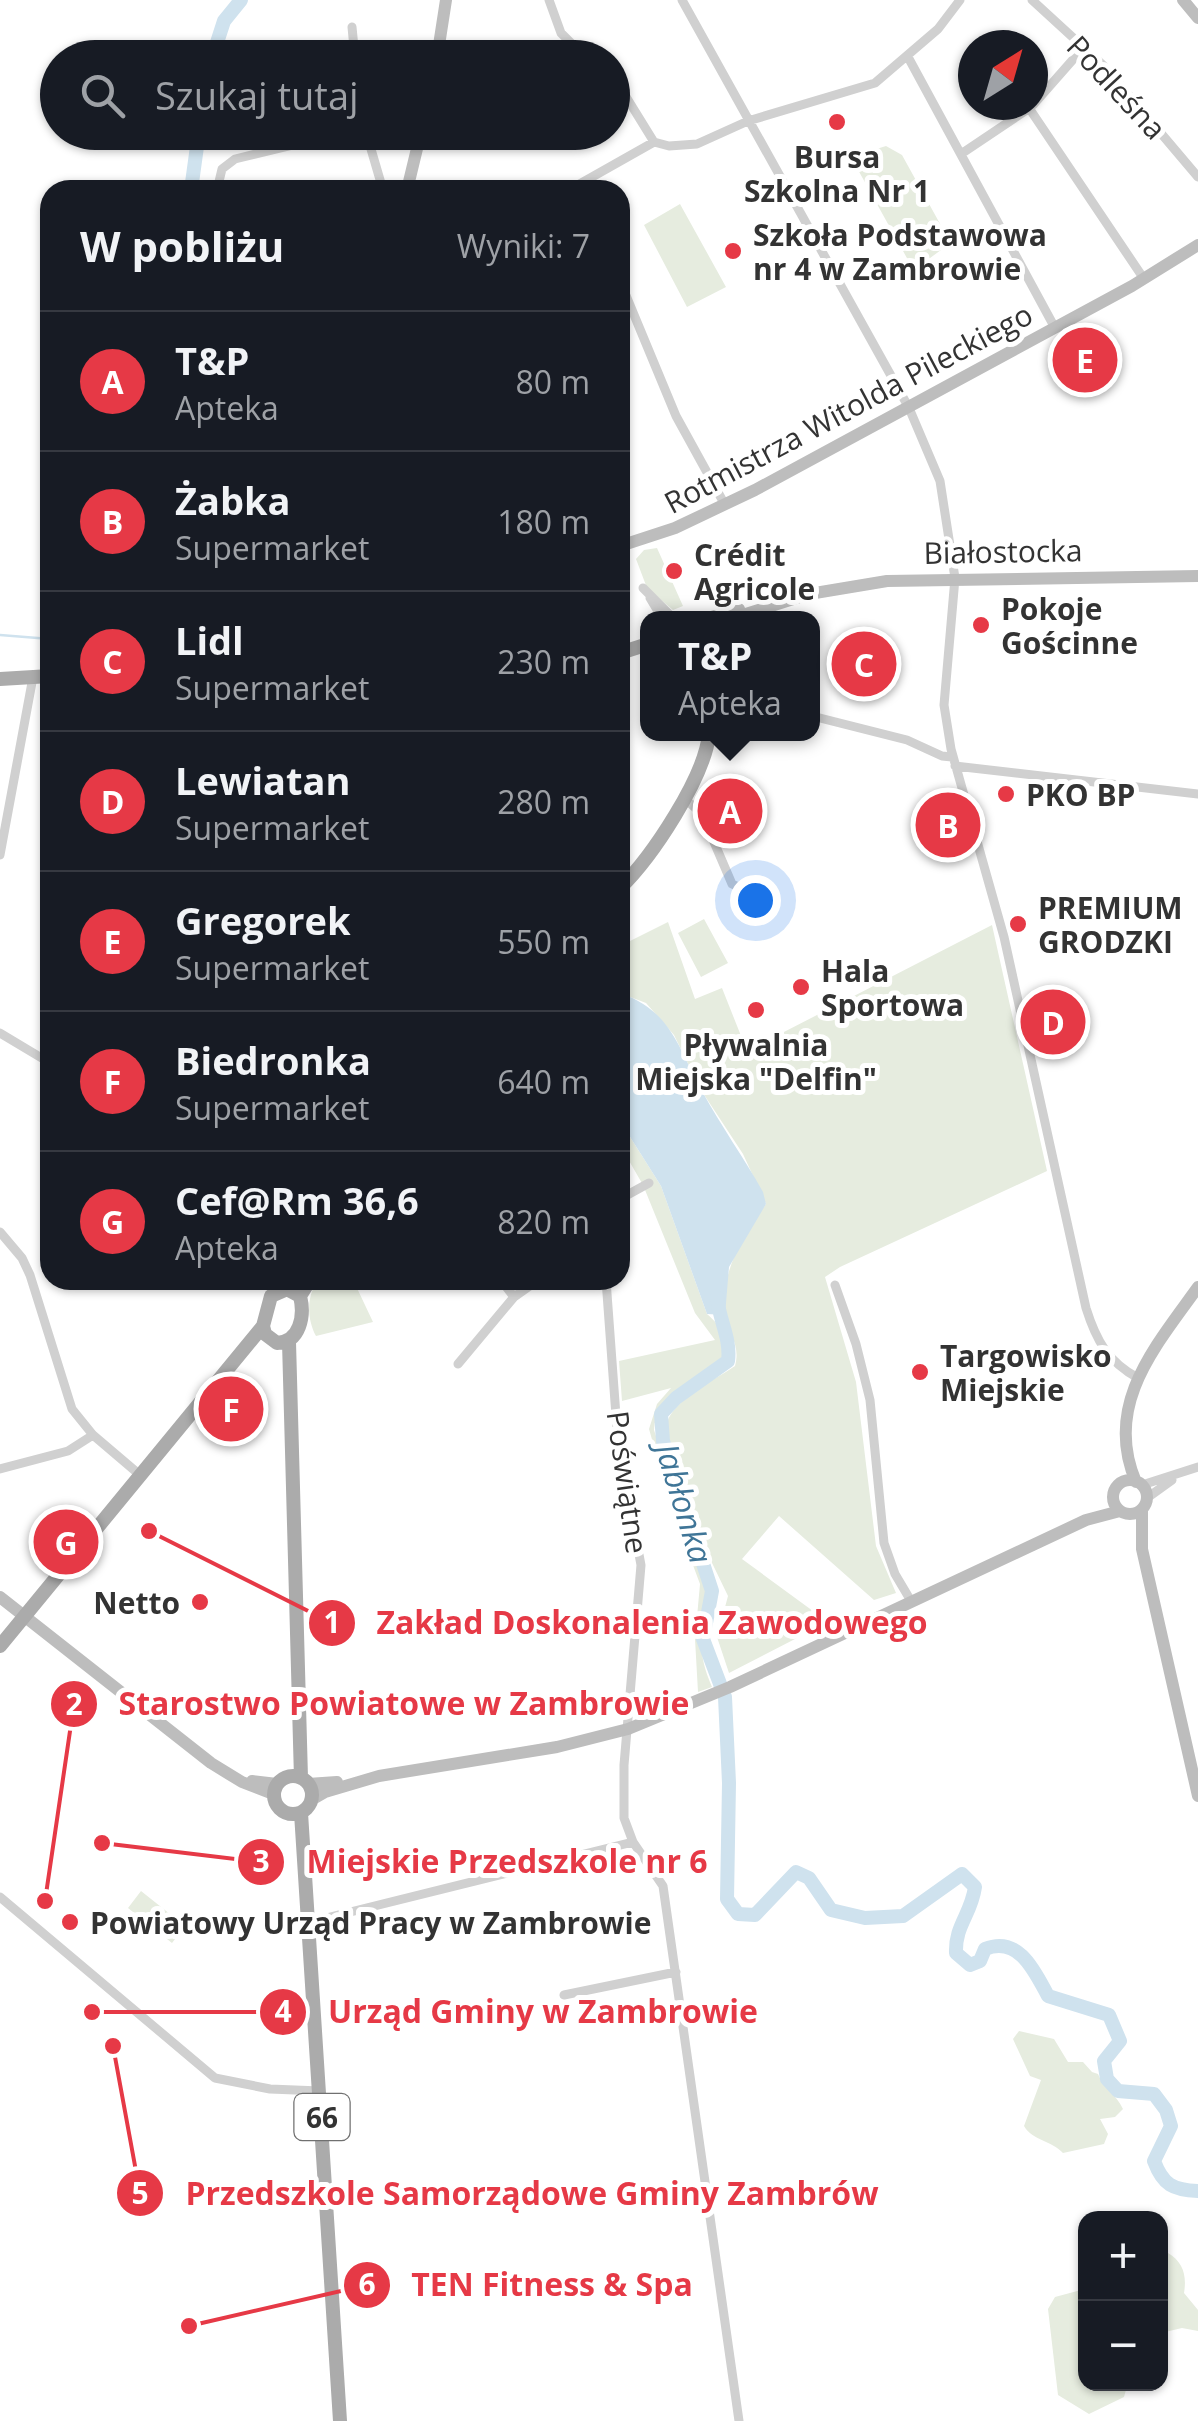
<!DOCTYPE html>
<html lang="pl">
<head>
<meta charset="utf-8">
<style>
  :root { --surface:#171b24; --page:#20242c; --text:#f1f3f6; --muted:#9ea1a6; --line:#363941; --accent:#e63946 }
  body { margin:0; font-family:"Open Sans",sans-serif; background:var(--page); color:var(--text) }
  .controls { position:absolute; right:30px; bottom:30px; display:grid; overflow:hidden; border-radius:20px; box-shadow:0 2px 8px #0004 }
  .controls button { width:90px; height:90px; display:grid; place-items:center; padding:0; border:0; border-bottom:2px solid var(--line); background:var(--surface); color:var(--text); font:50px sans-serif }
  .compass { position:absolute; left:958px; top:30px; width:90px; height:90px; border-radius:50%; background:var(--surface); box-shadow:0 2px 8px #0004; rotate:37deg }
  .you { position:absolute; left:755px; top:900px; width:35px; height:35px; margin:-25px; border:8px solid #fff; border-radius:50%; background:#1a73e8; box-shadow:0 0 0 15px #1a73e833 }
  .badge { display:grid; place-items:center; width:65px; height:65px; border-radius:50%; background:var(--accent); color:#fff; font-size:32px; font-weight:700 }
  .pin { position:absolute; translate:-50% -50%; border:5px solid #fff; box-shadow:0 2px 10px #0006 }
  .popup { position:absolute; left:640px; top:611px; width:180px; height:130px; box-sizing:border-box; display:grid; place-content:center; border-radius:20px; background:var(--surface); filter:drop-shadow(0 2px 8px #0005); font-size:32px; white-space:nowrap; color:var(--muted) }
  .popup b { font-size:38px; color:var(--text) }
  .popup::after { content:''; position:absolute; left:50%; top:100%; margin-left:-20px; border:20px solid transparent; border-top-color:var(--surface) }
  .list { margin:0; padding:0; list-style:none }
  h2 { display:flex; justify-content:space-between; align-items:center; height:130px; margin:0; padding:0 40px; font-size:42px }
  h2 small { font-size:32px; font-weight:400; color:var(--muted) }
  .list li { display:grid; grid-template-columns:65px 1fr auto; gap:30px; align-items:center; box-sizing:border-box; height:140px; padding:0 40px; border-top:2px solid var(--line) }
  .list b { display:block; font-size:38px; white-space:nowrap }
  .list p { margin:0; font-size:32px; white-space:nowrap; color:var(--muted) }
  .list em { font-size:32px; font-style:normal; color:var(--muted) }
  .icon { flex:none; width:55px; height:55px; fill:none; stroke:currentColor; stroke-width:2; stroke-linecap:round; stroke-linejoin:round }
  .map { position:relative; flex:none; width:1198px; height:2421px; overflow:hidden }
  .search { position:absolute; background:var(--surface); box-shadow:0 2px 8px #0004; left:40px; top:40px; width:590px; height:110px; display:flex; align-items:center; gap:25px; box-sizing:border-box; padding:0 35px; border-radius:55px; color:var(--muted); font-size:38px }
  .panel { position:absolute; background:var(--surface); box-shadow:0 2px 8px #0004; left:40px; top:180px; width:590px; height:1110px; border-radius:30px }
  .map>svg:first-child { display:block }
  .green { fill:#e6ecdf }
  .water { fill:#cfe2ee }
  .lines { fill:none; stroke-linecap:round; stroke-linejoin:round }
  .stream { stroke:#cfe2ee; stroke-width:2.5 }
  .river { stroke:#cfe2ee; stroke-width:14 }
  .street { stroke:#d0d0d0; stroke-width:9 }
  .secondary { stroke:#bdbdbd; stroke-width:12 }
  .primary { stroke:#ababab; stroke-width:14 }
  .poi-dot { fill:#e63946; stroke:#fff; stroke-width:4 }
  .labels { text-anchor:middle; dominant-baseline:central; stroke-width:10; stroke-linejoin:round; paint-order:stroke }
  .shield { fill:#fff; stroke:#707070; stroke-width:2.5 }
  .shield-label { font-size:28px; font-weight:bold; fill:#333 }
  .street-label { font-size:30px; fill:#333; stroke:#fff }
  .poi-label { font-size:30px; font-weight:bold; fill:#333; stroke:#fff; text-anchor:start }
  .water-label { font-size:32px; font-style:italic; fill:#3f7597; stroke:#fff }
  .leader { fill:none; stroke:#e63946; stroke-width:4 }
  .callout-dot { fill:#e63946; stroke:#fff; stroke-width:4 }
  .mark-label { font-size:30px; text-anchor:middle; font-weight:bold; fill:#fff }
  .callout-label { font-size:32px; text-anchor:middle; font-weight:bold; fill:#e63946; stroke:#fff; stroke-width:10; stroke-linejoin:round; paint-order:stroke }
</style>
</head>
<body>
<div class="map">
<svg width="1198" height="2421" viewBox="0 0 1198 2421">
  <rect width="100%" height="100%" fill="#fff"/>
  <path class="green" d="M886,146L902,155L944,231L941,250L926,261L913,260L917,267L913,269L852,159L856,156L861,164L870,151Z
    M680,204L726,287L687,307L644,225Z
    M657,548L683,606L673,610L647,588L636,559L644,550Z
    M704,919L728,963L701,977L678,933Z
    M668,922L695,999L722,988L747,1051L992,925L1047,1171L840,1267L825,1277L856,1382L876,1546L896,1593L874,1600L779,1516L742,1559L828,1622L729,1673L717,1637L728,1596L699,1536L665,1433C665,1402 712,1382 735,1366C741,1344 728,1334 725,1313C720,1272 743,1236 766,1204L743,1154L701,1090L674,1035L646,1003L620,993V946Z
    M620,1121L661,1186L707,1314C723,1327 725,1340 725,1360C701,1379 655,1395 654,1430L706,1591C706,1632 693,1644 712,1687L698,1692L695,1639L700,1584L671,1506L649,1429L657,1404L671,1388L622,1401L619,1361L715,1340L695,1313L643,1185L620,1145Z
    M318,1280H367L356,1286L373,1322L316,1336C307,1319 306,1297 318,1280Z
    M141,1891L185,1926L172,1943L128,1908Z
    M1019,2031L1054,2039L1068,2062H1083L1092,2072L1098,2074C1104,2089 1116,2094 1123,2109L1115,2117L1100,2119L1108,2134L1104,2144L1063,2153C1051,2140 1033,2141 1024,2126L1041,2080L1030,2076L1013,2039Z
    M1168,2253C1183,2262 1187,2275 1184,2293L1198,2310V2331L1182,2328L1161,2333V2254Z
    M1085,2282L1086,2384H1124L1127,2386L1124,2397L1089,2414L1058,2395L1048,2309L1055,2297L1081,2290Z"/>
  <path class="water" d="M620,993C672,1011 678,1048 702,1091C721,1126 744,1158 763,1192L766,1204L729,1267L725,1315L707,1314L661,1186L620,1121Z"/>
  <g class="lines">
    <path class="stream" d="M0,635L50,639"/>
    <path class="river" d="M212,58L224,21L241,0
      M191,190L199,132
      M717,1297C719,1320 731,1338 728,1361L676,1398L661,1414L663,1441L712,1591L703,1639L725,1697L729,1783L727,1899L738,1914L755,1915L796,1872L809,1878L831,1910L865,1918L903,1916L962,1874L975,1887C971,1915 955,1925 956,1953L970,1965L980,1961L985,1949C1019,1935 1035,1972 1048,1996L1109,2015L1120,2041L1104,2061L1107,2079L1118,2091L1154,2094L1166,2110L1171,2126L1154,2161C1163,2185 1173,2190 1198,2191"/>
    <path class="street" d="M549,0L561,33L586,58
      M682,0L909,408L940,481L955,578L944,705L951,749L1004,937L1086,1308C1096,1340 1108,1362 1138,1378
      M1032,0L1104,66L1198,177
      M352,27L355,58
      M908,57L1055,328
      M612,74L654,142
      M1033,105L1084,47
      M1029,108L1144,279
      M366,132L383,190
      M961,154L1031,107
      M217,190L222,169L235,159L347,132
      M569,190L654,142L669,146L697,144L748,121L875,83L938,29L960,0
      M620,281L676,416L725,505
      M643,588L673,618
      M650,598L662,618
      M812,716L907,740L942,756L952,757
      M955,766L1198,794
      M684,798L702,814L732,884L752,893
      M0,855L33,677
      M0,1033L50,1063
      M620,1199L649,1183
      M0,1232L22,1258L30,1275L72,1409L93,1435L140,1475
      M501,1280L514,1297
      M606,1280L618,1443L641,1565L624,1765V1818L633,1842L663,1886L739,2421
      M835,1285L856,1344L870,1400L884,1543L895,1574L911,1601
      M458,1364L514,1297L538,1280
      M0,1469L68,1451L93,1435
      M1142,1485L1198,1467
      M1147,1498L1172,1480
      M0,1897L215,2078L270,2089L320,2091
      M306,1923L633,1842
      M564,1995L676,1972"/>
    <path class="secondary" d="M1183,0L1198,18
      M437,58L446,0
      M407,190L421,132
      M620,546L675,528L755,490L1132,286L1198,245
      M708,618L739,609
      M733,618L809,594L887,581L1198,576
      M1113 1497a17 17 0 1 1 34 0a17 17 0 1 1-34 0Z
      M1136,1482C1103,1405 1155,1347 1198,1287
      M1142,1510V1549L1198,1796
      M0,1597L211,1763L242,1782L273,1794
      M252,1781L277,1784
      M308,1784L337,1782
      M311,1800L325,1792L379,1776L557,1747L628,1729L730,1687L1086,1520L1120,1511"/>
    <path class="primary" d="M620,653L648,644
      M0,679L50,676
      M620,888C652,857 705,777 709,734
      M287,1289L300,1296C305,1316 300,1342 277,1343L265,1334L263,1326L271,1296Z
      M300,1296L310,1280
      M289,1342L301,1778
      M0,1646L263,1326
      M274 1795a19 19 0 1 1 38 0a19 19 0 1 1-38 0Z
      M301,1813L340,2421"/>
  </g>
  <g class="poi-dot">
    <circle cx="837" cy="122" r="10"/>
    <circle cx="733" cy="251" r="10"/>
    <circle cx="674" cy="571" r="10"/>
    <circle cx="981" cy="625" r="10"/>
    <circle cx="1006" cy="794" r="10"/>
    <circle cx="1018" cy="924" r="10"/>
    <circle cx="801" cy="987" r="10"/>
    <circle cx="756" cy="1010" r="10"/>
    <circle cx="920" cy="1372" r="10"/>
    <circle cx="200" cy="1602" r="10"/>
    <circle cx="70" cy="1922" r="10"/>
  </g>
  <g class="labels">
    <rect class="shield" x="294.5" y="2094" width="55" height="46" rx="8"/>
    <g class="shield-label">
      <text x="322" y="2117">66</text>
    </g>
    <g class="street-label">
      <text transform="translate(1117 87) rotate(47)">Podleśna</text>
      <text transform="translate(848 408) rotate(-28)">Rotmistrza Witolda Pileckiego</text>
      <text transform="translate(1003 551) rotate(-1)">Białostocka</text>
      <text transform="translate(628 1482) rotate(82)">Poświątne</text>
    </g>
    <g class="poi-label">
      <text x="837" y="156" text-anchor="middle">Bursa<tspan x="837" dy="34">Szkolna Nr 1</tspan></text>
      <text x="753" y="234">Szkoła Podstawowa<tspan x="753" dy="34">nr 4 w Zambrowie</tspan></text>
      <text x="694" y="554">Crédit<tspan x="694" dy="34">Agricole</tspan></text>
      <text x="1001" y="608">Pokoje<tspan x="1001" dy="34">Gościnne</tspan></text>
      <text x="1026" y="794">PKO BP</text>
      <text x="1038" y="907">PREMIUM<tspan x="1038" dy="34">GRODZKI</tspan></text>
      <text x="821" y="970">Hala<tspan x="821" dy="34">Sportowa</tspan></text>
      <text x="756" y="1044" text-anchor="middle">Pływalnia<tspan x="756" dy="34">Miejska "Delfin"</tspan></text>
      <text x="940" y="1355">Targowisko<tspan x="940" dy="34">Miejskie</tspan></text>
      <text x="180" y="1602" text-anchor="end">Netto</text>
      <text x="90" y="1922">Powiatowy Urząd Pracy w Zambrowie</text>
    </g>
    <g class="water-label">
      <text transform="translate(685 1503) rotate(73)">Jabłonka</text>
    </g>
  </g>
  <path class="leader" d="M149 1531L332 1623M45 1901L74 1704M102 1843L261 1862M92 2012L283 2012M113 2046L140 2193M189 2326L367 2285"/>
  <g class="callout-dot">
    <circle cx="149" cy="1531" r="10"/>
    <circle cx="45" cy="1901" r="10"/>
    <circle cx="102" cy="1843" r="10"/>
    <circle cx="92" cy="2012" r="10"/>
    <circle cx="113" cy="2046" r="10"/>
    <circle cx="189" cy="2326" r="10"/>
    <circle cx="332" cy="1623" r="25"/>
    <circle cx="74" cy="1704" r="25"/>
    <circle cx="261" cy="1862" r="25"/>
    <circle cx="283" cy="2012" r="25"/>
    <circle cx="140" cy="2193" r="25"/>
    <circle cx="367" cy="2285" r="25"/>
  </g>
  <g class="mark-label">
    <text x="332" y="1633">1</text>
    <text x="74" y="1715">2</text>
    <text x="261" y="1872">3</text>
    <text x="283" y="2022">4</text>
    <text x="140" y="2204">5</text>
    <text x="367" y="2295">6</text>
  </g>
  <g class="callout-label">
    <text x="652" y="1634">Zakład Doskonalenia Zawodowego</text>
    <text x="404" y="1715">Starostwo Powiatowe w Zambrowie</text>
    <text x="507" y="1873">Miejskie Przedszkole nr 6</text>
    <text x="543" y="2023">Urząd Gminy w Zambrowie</text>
    <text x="532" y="2205">Przedszkole Samorządowe Gminy Zambrów</text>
    <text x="552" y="2296">TEN Fitness &amp; Spa</text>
  </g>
</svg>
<div class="controls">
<button>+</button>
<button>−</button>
</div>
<svg class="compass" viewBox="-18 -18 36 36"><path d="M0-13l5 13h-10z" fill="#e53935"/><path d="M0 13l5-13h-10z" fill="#9ea1a6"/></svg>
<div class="you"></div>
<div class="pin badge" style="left:730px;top:811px">A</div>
<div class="popup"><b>T&amp;P</b>Apteka</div>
<div class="pin badge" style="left:948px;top:825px">B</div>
<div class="pin badge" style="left:864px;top:664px">C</div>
<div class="pin badge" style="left:1053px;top:1022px">D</div>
<div class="pin badge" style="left:1085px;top:360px">E</div>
<div class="pin badge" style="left:231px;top:1409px">F</div>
<div class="pin badge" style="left:66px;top:1542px">G</div>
<div class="search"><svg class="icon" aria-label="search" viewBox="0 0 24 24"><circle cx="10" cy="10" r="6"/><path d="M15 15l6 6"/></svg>Szukaj tutaj</div>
<section class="panel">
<h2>W pobliżu<small>Wyniki: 7</small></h2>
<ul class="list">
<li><span class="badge">A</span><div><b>T&amp;P</b><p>Apteka</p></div><em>80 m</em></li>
<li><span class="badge">B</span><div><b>Żabka</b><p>Supermarket</p></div><em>180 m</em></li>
<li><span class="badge">C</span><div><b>Lidl</b><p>Supermarket</p></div><em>230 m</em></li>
<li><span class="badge">D</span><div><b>Lewiatan</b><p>Supermarket</p></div><em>280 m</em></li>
<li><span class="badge">E</span><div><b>Gregorek</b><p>Supermarket</p></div><em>550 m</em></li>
<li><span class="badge">F</span><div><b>Biedronka</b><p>Supermarket</p></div><em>640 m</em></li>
<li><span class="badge">G</span><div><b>Cef@Rm 36,6</b><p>Apteka</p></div><em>820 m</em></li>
</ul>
</section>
</div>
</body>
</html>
